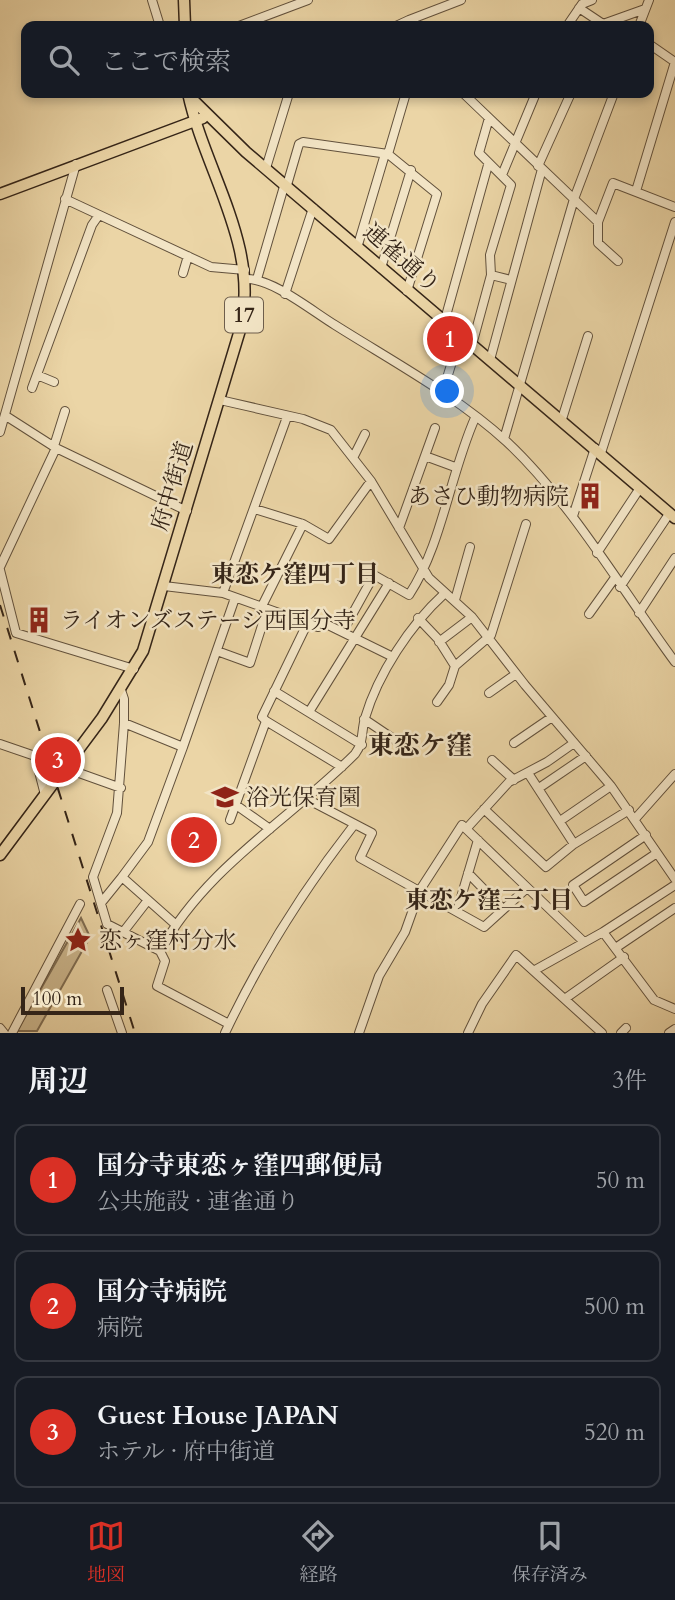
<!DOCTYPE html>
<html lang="ja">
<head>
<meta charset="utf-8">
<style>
  :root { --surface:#171b24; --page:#20242c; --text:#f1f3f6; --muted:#9ea1a6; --line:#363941; --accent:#d93025 }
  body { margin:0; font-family:Cardo,"Noto Serif JP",serif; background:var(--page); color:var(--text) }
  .scale { position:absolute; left:21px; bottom:18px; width:103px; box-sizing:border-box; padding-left:7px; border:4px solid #352518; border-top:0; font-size:19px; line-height:24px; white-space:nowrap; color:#352518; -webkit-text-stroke:5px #f2e4c5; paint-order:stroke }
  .you { position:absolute; left:448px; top:392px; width:24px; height:24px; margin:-18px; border:5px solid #fff; border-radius:50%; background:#1a73e8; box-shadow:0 0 0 10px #1a73e833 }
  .badge { display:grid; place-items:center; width:46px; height:46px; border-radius:50%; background:var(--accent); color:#fff; font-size:23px; font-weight:700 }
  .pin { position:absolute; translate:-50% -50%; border:4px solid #fff; box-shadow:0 2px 7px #0006 }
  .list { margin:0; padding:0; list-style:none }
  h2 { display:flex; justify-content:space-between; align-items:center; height:91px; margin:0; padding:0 28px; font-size:30px }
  h2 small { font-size:23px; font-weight:400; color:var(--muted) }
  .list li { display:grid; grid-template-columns:46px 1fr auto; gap:21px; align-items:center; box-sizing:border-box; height:112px; margin:0 14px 14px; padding:0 14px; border:2px solid var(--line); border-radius:14px }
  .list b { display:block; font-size:26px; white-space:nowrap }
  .list p { margin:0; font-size:23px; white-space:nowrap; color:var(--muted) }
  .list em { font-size:23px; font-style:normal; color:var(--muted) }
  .icon { flex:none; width:38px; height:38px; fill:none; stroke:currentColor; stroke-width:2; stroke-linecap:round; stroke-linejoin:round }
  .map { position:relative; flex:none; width:675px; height:1033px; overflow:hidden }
  .search { position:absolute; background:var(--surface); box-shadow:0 4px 10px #0003; left:21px; right:21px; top:21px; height:77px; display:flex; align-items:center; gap:18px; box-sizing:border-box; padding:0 24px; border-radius:14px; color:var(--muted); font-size:26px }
  .sheet { height:469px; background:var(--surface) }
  nav { display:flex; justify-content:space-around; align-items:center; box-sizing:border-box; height:98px; border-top:2px solid var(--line); background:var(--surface); font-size:19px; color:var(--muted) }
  nav a { display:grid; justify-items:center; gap:4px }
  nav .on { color:var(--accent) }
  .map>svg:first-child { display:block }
  .green { fill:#ccb78e; stroke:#806e53; stroke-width:2 }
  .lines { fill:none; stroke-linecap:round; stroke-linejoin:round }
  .minor-casing { stroke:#62513c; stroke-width:10 }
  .major-casing { stroke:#352518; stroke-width:13 }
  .minor { stroke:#f2e4c5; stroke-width:8 }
  .major { stroke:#ebd5a6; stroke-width:10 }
  .rail { stroke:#352518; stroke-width:2; stroke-dasharray:12 12; stroke-linecap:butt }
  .labels { text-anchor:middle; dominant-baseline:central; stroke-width:5; stroke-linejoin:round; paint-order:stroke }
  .shield { fill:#f2e4c5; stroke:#6e5e4c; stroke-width:2 }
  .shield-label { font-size:21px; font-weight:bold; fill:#352518 }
  .street-label { font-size:23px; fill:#352518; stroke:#f2e4c5 }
  .poi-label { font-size:23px; fill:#352518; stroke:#f2e4c5; text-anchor:start }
  .neighbourhood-label { font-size:24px; font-weight:bold; fill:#352518; stroke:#f2e4c5 }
  .quarter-label { font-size:26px; font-weight:bold; fill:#352518; stroke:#f2e4c5 }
</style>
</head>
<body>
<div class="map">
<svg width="675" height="1033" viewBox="0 0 675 1033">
  <rect width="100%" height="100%" fill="#ebd5a6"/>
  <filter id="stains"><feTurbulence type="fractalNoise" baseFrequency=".00286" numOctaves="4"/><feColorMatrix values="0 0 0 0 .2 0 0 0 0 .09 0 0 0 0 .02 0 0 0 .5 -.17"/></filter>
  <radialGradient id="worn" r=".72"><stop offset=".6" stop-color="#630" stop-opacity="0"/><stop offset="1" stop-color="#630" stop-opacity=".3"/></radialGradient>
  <path class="green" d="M81,918L90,937L37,1031H17Z"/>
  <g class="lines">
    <g class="minor-casing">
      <path id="minor" d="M152,0L160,26
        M579,8L603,24L645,9
        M239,26L308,0
        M396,26L409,20
        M411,26L409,20L461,0
        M567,26L582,4L592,0
        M639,26L649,0
        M463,93L598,222V243L618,261
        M388,154L406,93
        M538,166L571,93
        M266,168L289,93
        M502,175L536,93
        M287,185L299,144L303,142L388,154L437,194L407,291
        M636,191L675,62L649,44
        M65,199L211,267L245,270
        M598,222L613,183L675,207
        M357,248L385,154
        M381,268L411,170
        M183,273L188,256
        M491,275L511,280
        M247,279C273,279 312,311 335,325C392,361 457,396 507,442C571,502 622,590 675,662
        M257,279L285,183
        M285,294L313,208
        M444,323L488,165
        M472,345L491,275L490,255L511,185L479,153L489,118
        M490,360L542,169
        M37,375L54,382
        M32,388L92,225L99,215
        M442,394L460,336
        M220,400L303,419L331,430L371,481L429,578L472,617L525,685L611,786L675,879
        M6,416L56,448L187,511
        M562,419L588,336
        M0,432L76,164
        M504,439L574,199L614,93
        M54,446L65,411
        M601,453L675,222
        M354,456L365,434
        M425,456L455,467
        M255,509L303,524L329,539L371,481
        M573,516L595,448
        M399,528L435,428
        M597,553L640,488
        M0,567L56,448
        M0,570L16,633L134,669
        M164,586L223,593L318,627L326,624L393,657
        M620,587L669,514
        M223,593L287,417
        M455,600L470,547
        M261,608L303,524
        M639,613L675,558
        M589,614L614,579
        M418,618L438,639L455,666L449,685L437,702
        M343,631L374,575L409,595C442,545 450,474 475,418
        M439,642L472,617
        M217,651L250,663L267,610
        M455,666L491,635L526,524
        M121,690L124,699V723L117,813L93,877L107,924L160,951L165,961L157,986L229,1024
        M274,691L362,745
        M489,693L516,674
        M309,712L389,583
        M364,719L407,748
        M266,721L342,767
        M124,723L183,747L148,842L122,877L175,924
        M514,743L552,717
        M0,744L35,756L45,795
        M183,747L235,598
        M492,760L514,780
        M65,768L121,788
        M528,773L574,844
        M539,788L586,756
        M305,798L372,833L360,858L484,927L527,888
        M236,805L270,829
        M484,809L546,867L574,844L629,810
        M635,819L675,774
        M230,820L266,721L262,717L307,624
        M560,821L611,786
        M467,828L509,782L547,762L574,743
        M646,835L573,885L584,902L657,853
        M468,873L503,909
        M101,903L122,877
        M457,911L478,840
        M124,931L148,900
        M603,932L654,1000L675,1009
        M617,947L675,908
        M160,951C206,867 289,820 355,754C364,742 361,732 365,718C378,674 410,625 444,594
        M535,970L603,932L675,885
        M107,990L122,1033
        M566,998L624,957
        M0,1028L4,1033
        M12,1033L80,904
        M225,1033C260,959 304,889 354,825
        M359,1033L379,976L405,932L420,890L462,825L584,942
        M468,1033L482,1004L516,955L602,1033
        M621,1033L626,1028
        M669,1033L675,1029"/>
    </g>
    <g class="major-casing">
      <path id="major" d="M184,0L185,26
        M191,98L246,152L675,518
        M0,194L203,118
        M0,855L102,718L143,651L240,330C261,246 205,173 188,93"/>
    </g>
    <use href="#minor" class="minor"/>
    <use href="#major" class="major"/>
    <path class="rail" d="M0,605L135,1033"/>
  </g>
  <defs>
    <g id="building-bare" transform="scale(2.1)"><path d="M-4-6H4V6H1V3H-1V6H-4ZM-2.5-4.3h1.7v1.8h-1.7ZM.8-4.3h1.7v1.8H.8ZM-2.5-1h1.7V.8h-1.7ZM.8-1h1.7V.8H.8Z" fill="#8f2418" stroke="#f2e4c5" stroke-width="2.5" paint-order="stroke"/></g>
    <g id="school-bare" transform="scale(2.1)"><path d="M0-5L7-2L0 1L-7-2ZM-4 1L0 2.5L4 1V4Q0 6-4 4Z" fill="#8f2418" stroke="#f2e4c5" stroke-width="2.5" paint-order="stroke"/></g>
    <g id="sight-bare" transform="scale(2.1)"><path d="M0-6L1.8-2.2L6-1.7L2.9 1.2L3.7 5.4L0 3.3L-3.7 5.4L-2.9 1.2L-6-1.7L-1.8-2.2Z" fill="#8f2418" stroke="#f2e4c5" stroke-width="2.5" paint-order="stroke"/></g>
  </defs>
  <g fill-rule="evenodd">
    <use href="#building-bare" x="590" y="496"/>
    <use href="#building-bare" x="39" y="620"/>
    <use href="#school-bare" x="225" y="797"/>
    <use href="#sight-bare" x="78" y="940"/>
  </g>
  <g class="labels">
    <rect class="shield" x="225" y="297.5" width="38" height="35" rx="5"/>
    <g class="shield-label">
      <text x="244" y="315">17</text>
    </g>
    <g class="street-label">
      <text transform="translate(402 258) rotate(41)">連雀通り</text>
      <text transform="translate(172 486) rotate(-73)">府中街道</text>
    </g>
    <g class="poi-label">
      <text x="569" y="496" text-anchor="end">あさひ動物病院</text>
      <text x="60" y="620">ライオンズステージ西国分寺</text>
      <text x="246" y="797">浴光保育園</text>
      <text x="99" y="940">恋ヶ窪村分水</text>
    </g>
    <g class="neighbourhood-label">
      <text x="295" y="574">東恋ケ窪四丁目</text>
      <text x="489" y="900">東恋ケ窪三丁目</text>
    </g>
    <g class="quarter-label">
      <text x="420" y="745">東恋ケ窪</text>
    </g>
  </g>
  <rect width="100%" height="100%" filter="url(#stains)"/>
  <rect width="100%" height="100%" fill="url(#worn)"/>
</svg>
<div class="scale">100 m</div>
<div class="you"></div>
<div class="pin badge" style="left:450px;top:339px">1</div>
<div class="pin badge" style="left:194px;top:840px">2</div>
<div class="pin badge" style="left:58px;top:760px">3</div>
<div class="search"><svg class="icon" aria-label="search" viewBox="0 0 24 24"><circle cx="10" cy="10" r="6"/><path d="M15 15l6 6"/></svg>ここで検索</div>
</div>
<section class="sheet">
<h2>周辺<small>3件</small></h2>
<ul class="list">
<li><span class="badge">1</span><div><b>国分寺東恋ヶ窪四郵便局</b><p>公共施設 · 連雀通り</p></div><em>50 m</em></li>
<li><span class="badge">2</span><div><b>国分寺病院</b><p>病院</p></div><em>500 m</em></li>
<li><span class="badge">3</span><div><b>Guest House JAPAN</b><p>ホテル · 府中街道</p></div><em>520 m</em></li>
</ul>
</section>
<nav>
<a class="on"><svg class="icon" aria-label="map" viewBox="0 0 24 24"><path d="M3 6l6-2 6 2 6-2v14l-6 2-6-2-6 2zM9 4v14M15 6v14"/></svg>地図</a>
<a><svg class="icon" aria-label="directions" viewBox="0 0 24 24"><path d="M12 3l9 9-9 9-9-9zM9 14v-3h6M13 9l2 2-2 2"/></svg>経路</a>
<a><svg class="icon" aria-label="saved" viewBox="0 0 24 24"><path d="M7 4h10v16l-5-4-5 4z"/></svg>保存済み</a>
</nav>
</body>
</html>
